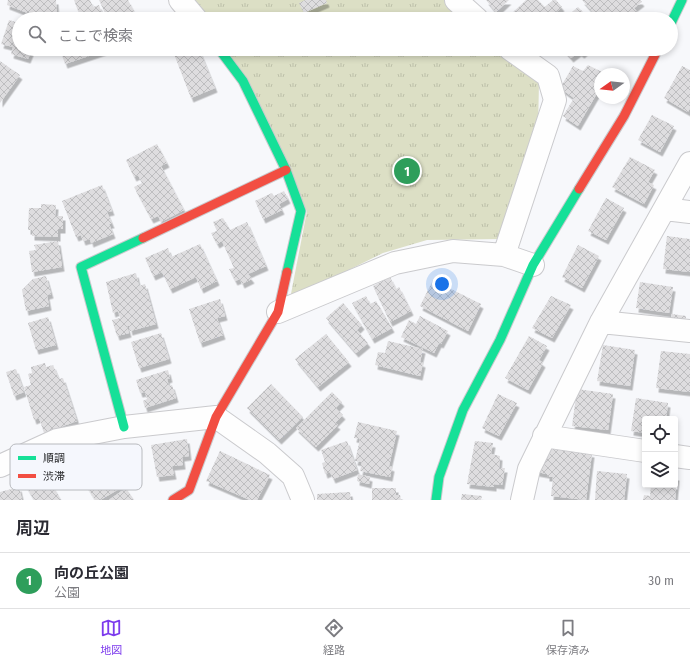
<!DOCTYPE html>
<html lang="ja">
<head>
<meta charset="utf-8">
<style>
  :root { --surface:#fff; --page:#f2f2f3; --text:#2b2b33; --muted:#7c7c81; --line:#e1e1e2; --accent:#7c3aed }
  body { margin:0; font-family:"Fira Sans Condensed","Noto Sans JP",sans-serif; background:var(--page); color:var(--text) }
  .controls { position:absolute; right:12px; bottom:12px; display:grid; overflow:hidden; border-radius:4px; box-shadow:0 2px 6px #0003 }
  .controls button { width:36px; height:36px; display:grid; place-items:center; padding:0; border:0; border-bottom:1px solid var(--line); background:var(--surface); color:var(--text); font:20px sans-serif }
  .compass { position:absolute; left:594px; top:68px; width:36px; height:36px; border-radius:50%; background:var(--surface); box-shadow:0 2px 6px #0003; rotate:255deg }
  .you { position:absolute; left:442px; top:284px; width:14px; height:14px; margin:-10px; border:3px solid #fff; border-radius:50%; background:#1a73e8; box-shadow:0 0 0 6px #1a73e833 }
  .badge { display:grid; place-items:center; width:26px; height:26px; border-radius:50%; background:var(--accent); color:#fff; font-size:13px; font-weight:700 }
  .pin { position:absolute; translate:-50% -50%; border:2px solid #fff; box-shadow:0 1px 4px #0006 }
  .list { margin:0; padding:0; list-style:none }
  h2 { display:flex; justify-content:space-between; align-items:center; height:52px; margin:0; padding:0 16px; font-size:17px }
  h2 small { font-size:13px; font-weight:400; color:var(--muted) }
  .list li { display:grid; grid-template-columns:26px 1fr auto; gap:12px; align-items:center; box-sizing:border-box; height:56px; padding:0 16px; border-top:1px solid var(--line) }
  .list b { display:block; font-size:15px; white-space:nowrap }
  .list p { margin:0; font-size:13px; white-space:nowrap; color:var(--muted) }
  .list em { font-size:13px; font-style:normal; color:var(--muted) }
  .icon { flex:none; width:22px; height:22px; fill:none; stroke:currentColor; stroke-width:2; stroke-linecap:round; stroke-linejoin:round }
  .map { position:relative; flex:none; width:690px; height:500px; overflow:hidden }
  .search { position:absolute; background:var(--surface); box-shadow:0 2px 6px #0003; left:12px; right:12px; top:12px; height:44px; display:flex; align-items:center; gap:10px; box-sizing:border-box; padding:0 14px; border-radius:22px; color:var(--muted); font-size:15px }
  .sheet { height:108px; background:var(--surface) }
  nav { display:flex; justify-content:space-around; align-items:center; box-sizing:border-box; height:56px; border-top:1px solid var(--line); background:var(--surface); font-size:11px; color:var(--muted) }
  nav a { display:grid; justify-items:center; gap:2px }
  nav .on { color:var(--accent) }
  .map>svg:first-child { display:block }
  .park { fill:url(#park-tufts) }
  .building { fill:url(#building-cross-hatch); filter:url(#shadow) }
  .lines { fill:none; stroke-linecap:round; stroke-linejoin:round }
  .street-casing { stroke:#cacacd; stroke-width:24 }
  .fast-casing { stroke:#cacacd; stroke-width:11 }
  .jam-casing { stroke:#cacacd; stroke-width:11 }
  .street { stroke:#fefefe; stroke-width:22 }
  .fast { stroke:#16e098; stroke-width:9 }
  .jam { stroke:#f24e42; stroke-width:9 }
  .key { fill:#f5f7fd; stroke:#b8babe; stroke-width:1 }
  .key-label { font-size:11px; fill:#292a2c }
</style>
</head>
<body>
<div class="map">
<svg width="690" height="500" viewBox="0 0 690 500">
  <defs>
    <pattern id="park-tufts" width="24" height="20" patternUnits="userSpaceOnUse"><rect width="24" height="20" fill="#dcdfc5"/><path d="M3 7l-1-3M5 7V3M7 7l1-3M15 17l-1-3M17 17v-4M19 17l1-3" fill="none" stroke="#bdc0a9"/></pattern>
    <pattern id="building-cross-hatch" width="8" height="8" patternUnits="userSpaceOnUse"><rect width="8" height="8" fill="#dedddf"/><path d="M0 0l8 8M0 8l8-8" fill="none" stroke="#bebec0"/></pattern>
    <filter id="shadow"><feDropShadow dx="2.5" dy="4.5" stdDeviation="0" flood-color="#0004"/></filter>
  </defs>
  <rect width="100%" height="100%" fill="#f7f8fb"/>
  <path class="park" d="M183,0H447L469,19H199Z
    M223,49H503L539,82L538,130L503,239L427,240L383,253L290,299L307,211Z"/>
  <path class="building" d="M8,0H56L57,19H43L7,5Z
    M74,0H90L93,7L99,5L104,19H81Z
    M99,0H128L138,19H108Z
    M305,0H326L327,3L304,13L299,3Z
    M486,0H509L496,12Z
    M526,0H538L545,7L553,0H556L562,7L548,19H515L516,18L511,14Z
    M582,0H640L642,2L634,8L641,17L638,19H609L603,12L597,17Z
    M578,7L588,17L587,19H564Z
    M9,20L19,23V49H32L28,59L11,54L13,47L1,44Z
    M60,49H110L65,64Z
    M186,49H199L215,88L191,98L174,54Z
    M563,49H588L582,54L579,52L571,58Z
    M0,61L20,75L0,103Z
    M588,65L606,74H600V88L578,126L563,116L574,98L560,88L573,66L583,71Z
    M682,66L690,70V108L688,112L664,98Z
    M652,115L674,126L660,152L638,140Z
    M157,144L167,163L161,166L184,210L161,222L158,216L151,219L134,187L142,183L138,175L134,177L126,160Z
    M630,157L655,170L648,182L654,185L644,204L612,187Z
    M102,185L112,211L107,212L112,224H109L113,234L91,243L90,239L83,241L81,235L76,237L62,201Z
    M284,191L288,199L279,204L282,210L263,219L255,201L272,193L274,196Z
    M606,198L624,208L606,240L588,231Z
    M41,204L56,205L55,216H63V229H58V237L32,236V230H28L29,208H41Z
    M223,218L230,230L247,222L266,266L248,274L252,279L242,284L240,279L235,281L229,269L234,268L222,241L217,244L211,233L217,231L213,222Z
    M667,236L690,239V272L663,269Z
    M58,241L62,267L32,272L29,251L36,250L34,245Z
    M200,244L217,281L201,289L196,277L170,289L162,272L153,276L145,258L168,248L171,257Z
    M578,245L599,256L582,288L562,277Z
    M136,273L139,286L145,284L156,324L130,331L129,326H127L129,333L117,336L112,320L120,318L118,311L113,313L106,282Z
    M46,276L51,294L47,295L49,306L26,311L22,290L33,279Z
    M390,277L396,289L399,287L411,311L390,322L373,286Z
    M433,280L481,304L468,331L420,306Z
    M640,282L673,287L669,313L636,308Z
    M366,296L370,304L376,301L392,328L372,339L352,303Z
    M551,296L571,305L552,338L532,328Z
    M220,299L225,316L217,318L223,335L200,343L189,309Z
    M343,303L362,325L357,330L368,343L356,353L326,318Z
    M672,314L686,316L685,328L670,327Z
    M420,316L448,331L441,344L439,343L434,353L401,337L409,320L416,324Z
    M48,317L56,345L36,350L28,323Z
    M161,333L169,359L139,368L131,342Z
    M326,334L349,362L318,387L295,359Z
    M529,336L547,346L539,360L543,363L528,390L505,378Z
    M388,341L423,349L420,362L423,363L420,376L375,365L378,352L385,353Z
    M603,345L635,350L630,386L597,381Z
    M661,351L690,354V392L656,388Z
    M45,363L46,367L53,365L59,379L63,378L77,421L44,433L39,418L34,420L24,387L31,385L28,374L32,373L31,367Z
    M16,369L24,392L14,396L6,372Z
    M168,370L170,378L167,379L169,386L172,385L176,398L145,408L143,401L147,399L145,392L140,393L136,380Z
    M271,384L303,417L279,440L247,408Z
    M577,389L613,394L608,430L572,426Z
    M332,392L342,402L336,408L343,415L335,423L338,425L316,447L296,428Z
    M498,394L517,403L499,436L482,428Z
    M636,398L668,403L666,419H645V433L631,431Z
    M358,422L397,431L389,466L392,467L390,477L360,471L362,462L355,461L360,439L354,438Z
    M187,439L189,456L182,457L183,465L172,466L174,475L157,477L151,445Z
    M347,441L357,470L333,479L330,472L325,474L322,463L325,462L321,450Z
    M475,441L493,443L491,454L500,456L499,468H505L502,485L494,484V487L467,484Z
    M550,448L592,453L586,500L551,496L553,477H547V474L536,472L538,455L549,456Z
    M114,449L133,481L100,500H95L77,470Z
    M220,451L270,475L257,500H250L206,481Z
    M42,467L61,500H34L23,481Z
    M597,471L627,474L624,500H595Z
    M358,474L370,477L369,484L357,481Z
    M675,476H677L675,500H643L644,495L650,496L651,485H675Z
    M19,487L22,500H0V492Z
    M126,488L134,500H109Z
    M372,488H396V495H400L401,500H372Z
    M350,492L351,500H317V494Z
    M462,494L482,496L481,500H461Z"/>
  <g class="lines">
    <g class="street-casing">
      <path id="street" d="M180,0L196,19
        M456,0L477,19
        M665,209L690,212
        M504,255L555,100L548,76L510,49
        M278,312L395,263L453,251L504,255L533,265
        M601,322L690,331
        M544,436L645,451
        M675,456L690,458
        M0,466L57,440L124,427L216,417L267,453L293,476L303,500
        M522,500L529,469L601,322L690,163"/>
    </g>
    <g class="fast-casing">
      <path id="fast" d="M671,23L682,0
        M219,49L243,81L286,170L301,211L287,272
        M124,427L81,267L143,238
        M436,500L439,477L463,410L500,340L533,265L579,189"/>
    </g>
    <g class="jam-casing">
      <path id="jam" d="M579,189L624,116L658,49
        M143,238L286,170
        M173,500L189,490L216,417L278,312L287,272"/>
    </g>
    <use href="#street" class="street"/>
    <use href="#fast" class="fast"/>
    <use href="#jam" class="jam"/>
  </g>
  <rect x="10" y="444" width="132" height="46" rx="6" class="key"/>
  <rect x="18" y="456" width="18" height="4" fill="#16e098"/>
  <rect x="18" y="474" width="18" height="4" fill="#f24e42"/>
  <g class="key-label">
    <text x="43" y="462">順調</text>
    <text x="43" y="480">渋滞</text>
  </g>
</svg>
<div class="controls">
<button><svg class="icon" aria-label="locate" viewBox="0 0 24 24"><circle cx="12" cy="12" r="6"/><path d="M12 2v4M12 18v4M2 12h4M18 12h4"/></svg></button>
<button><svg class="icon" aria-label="layers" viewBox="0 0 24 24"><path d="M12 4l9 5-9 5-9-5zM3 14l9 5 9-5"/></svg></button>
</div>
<svg class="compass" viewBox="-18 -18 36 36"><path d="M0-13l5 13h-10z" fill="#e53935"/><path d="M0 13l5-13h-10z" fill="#7c7c81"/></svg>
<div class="you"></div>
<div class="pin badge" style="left:407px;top:171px;background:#2e9e5b">1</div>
<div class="search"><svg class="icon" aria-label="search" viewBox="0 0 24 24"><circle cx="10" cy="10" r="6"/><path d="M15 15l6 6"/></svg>ここで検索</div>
</div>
<section class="sheet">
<h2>周辺<small></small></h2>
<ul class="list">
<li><span class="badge" style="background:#2e9e5b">1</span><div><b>向の丘公園</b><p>公園</p></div><em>30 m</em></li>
</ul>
</section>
<nav>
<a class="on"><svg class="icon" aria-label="map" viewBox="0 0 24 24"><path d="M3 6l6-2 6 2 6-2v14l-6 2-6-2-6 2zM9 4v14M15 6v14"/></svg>地図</a>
<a><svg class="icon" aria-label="directions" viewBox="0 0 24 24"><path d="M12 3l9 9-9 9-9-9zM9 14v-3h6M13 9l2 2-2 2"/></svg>経路</a>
<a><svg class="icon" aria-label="saved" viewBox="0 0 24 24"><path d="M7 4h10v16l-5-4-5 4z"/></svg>保存済み</a>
</nav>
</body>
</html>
